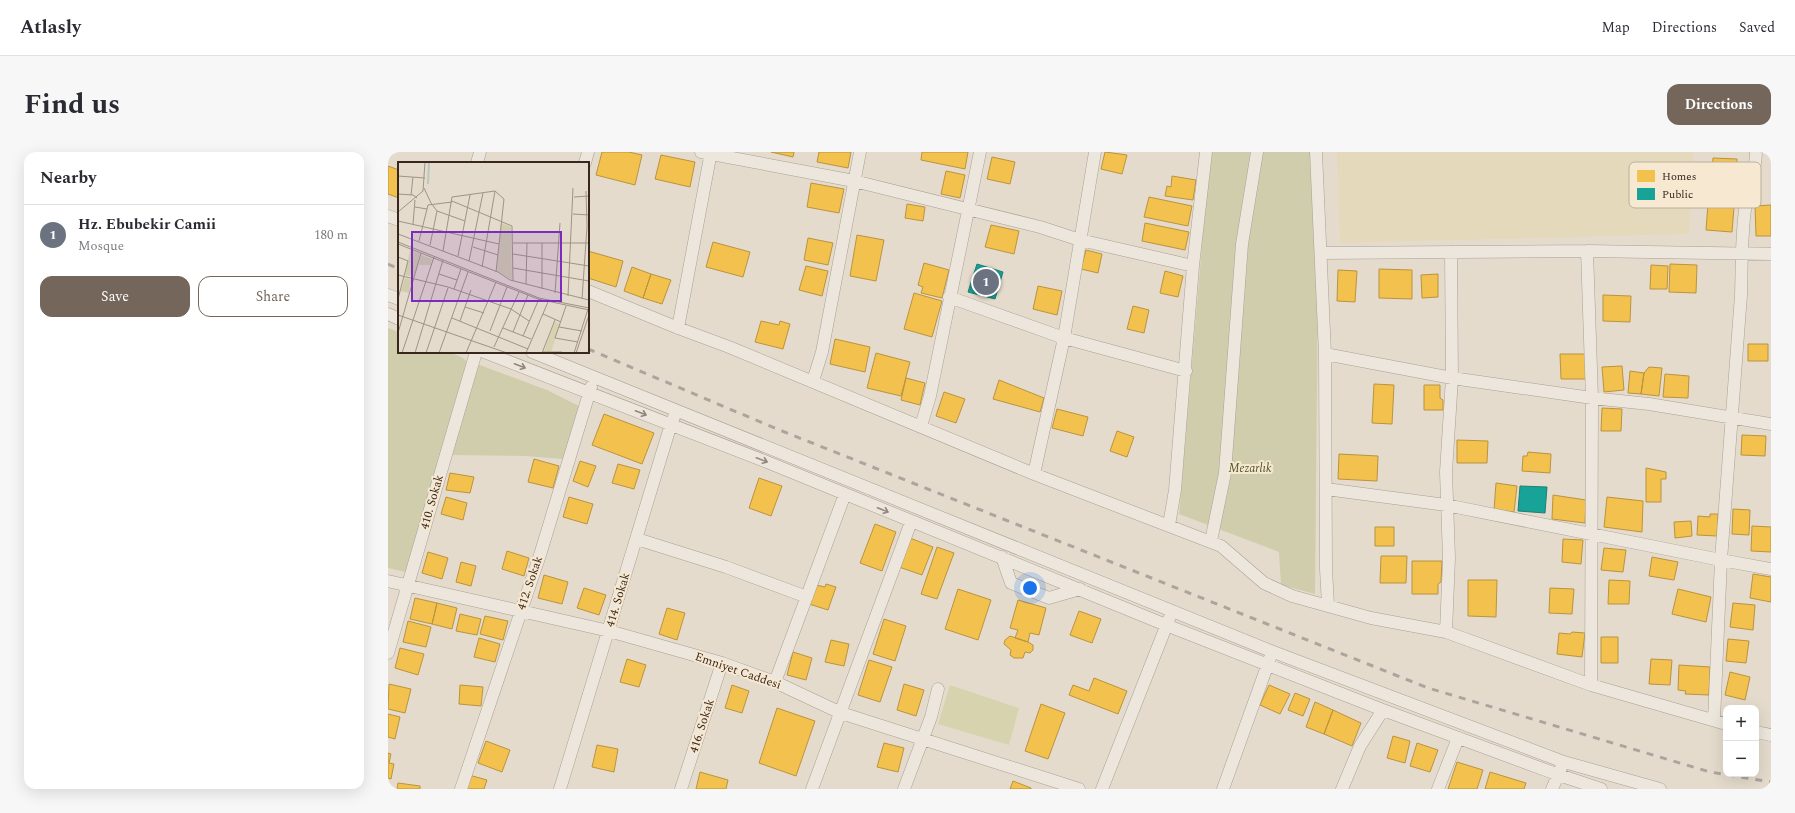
<!DOCTYPE html>
<html lang="en">
<head>
<meta charset="utf-8">
<style>
  :root { --surface:#fff; --page:#f7f7f7; --text:#2b2b33; --muted:#7c7c81; --line:#e1e1e2; --accent:#74665a }
  body { margin:0; font-family:Spectral,serif; background:var(--page); color:var(--text) }
  .controls { position:absolute; right:12px; bottom:12px; display:grid; overflow:hidden; border-radius:8px; box-shadow:0 4px 16px #0002 }
  .controls button { width:36px; height:36px; display:grid; place-items:center; padding:0; border:0; border-bottom:1px solid var(--line); background:var(--surface); color:var(--text); font:20px sans-serif }
  .you { position:absolute; left:642px; top:436px; width:14px; height:14px; margin:-10px; border:3px solid #fff; border-radius:50%; background:#1a73e8; box-shadow:0 0 0 6px #1a73e833 }
  .badge { display:grid; place-items:center; width:26px; height:26px; border-radius:50%; background:var(--accent); color:#fff; font-size:13px; font-weight:700 }
  .pin { position:absolute; translate:-50% -50%; border:2px solid #fff; box-shadow:0 1px 4px #0006 }
  .list { margin:0; padding:0; list-style:none }
  h2 { display:flex; justify-content:space-between; align-items:center; height:52px; margin:0; padding:0 16px; font-size:17px }
  h2 small { font-size:13px; font-weight:400; color:var(--muted) }
  .list li { display:grid; grid-template-columns:26px 1fr auto; gap:12px; align-items:center; box-sizing:border-box; height:60px; padding:0 16px; border-top:1px solid var(--line) }
  .list b { display:block; font-size:15px; white-space:nowrap }
  .list p { margin:0; font-size:13px; white-space:nowrap; color:var(--muted) }
  .list em { font-size:13px; font-style:normal; color:var(--muted) }
  .actions { display:flex; gap:8px; padding:12px 16px }
  .actions a { flex:1; padding:9px 0; border:1px solid var(--accent); border-radius:12px; text-align:center; font-size:14px; color:var(--accent) }
  .actions .main { background:var(--accent); color:#fff }
  .map { position:relative; flex:none; width:1383px; height:637px; overflow:hidden; border-radius:12px }
  header { display:flex; align-items:center; gap:24px; box-sizing:border-box; height:56px; padding:0 20px; background:var(--surface); border-bottom:1px solid var(--line) }
  header strong { font-size:19px }
  nav { display:flex; gap:22px; margin-inline-start:auto; font-size:14px }
  .intro { display:flex; align-items:center; justify-content:space-between; box-sizing:border-box; height:96px; padding:0 24px }
  h1 { margin:0; font-size:28px }
  .button { padding:10px 18px; border-radius:12px; background:var(--accent); color:#fff; font-size:14px; font-weight:700 }
  main { display:flex; gap:24px; padding:0 24px }
  aside { flex:1; background:var(--surface); border-radius:12px; box-shadow:0 4px 16px #0002 }
  .map>svg:first-child { display:block }
  .farmland { fill:#e5d9bc }
  .green { fill:#d7d3ae }
  .cemetery { fill:#d0cdad }
  .homes { fill:#f2c14e; stroke:#ba933f }
  .public { fill:#17a398; stroke:#217e73 }
  .lines { fill:none; stroke-linecap:round; stroke-linejoin:round }
  .minor-casing { stroke:#a9a095; stroke-width:13 }
  .minor { stroke:#ece6dd; stroke-width:12 }
  .rail { stroke:#aba59e; stroke-width:3; stroke-dasharray:7 7; stroke-linecap:butt }
  .oneway { stroke:#92867d }
  .labels { text-anchor:middle; dominant-baseline:central; stroke-width:4; stroke-linejoin:round; paint-order:stroke }
  .park-label { font-size:12px; font-style:italic; fill:#4d5523; stroke:#f6e8d1 }
  .street-label { font-size:12px; fill:#38271d; stroke:#f6e8d1 }
  .inset-river { fill:none; stroke:#b7c9bd; stroke-width:2 }
  .inset-road { fill:none; stroke:#9f9386; stroke-width:1 }
  .view { fill:#7b2cbf; fill-opacity:0.15; stroke:#7b2cbf; stroke-width:2 }
  .inset-edge { fill:none; stroke:#38271d; stroke-width:2 }
  .key { fill:#f6e8d1; stroke:#bdae9b; stroke-width:1 }
  .key-label { font-size:11px; fill:#38271d }
</style>
</head>
<body>
<header>
<strong>Atlasly</strong>
<nav><a>Map</a><a>Directions</a><a>Saved</a></nav>
</header>
<div class="intro"><h1>Find us</h1><a class="button">Directions</a></div>
<main>
<aside>
<h2>Nearby<small></small></h2>
<ul class="list">
<li><span class="badge" style="background:#6b7280">1</span><div><b>Hz. Ebubekir Camii</b><p>Mosque</p></div><em>180 m</em></li>
</ul>
<div class="actions"><a class="main">Save</a><a>Share</a></div>
</aside>
<div class="map">
<svg width="1383" height="637" viewBox="0 0 1383 637">
  <rect width="100%" height="100%" fill="#e4dbcc"/>
  <path class="farmland" d="M949,0H1305L1301,82L952,91Z"/>
  <path class="green" d="M562,533L631,556L621,593L550,572Z"/>
  <path class="cemetery" d="M822,0H923L930,129L927,442L893,433L891,400L791,362Z
    M0,176L11,180V200C28,200 68,195 79,210L18,420L0,416Z
    M89,212L159,238L191,254L175,307L137,304L63,303Z"/>
  <path class="homes" d="M214,0H241L254,3L247,33L208,23Z
    M383,0H406L405,5Z
    M431,0H463L460,16L429,10Z
    M534,0H580L577,17L533,8Z
    M717,0L739,3L734,22L713,17Z
    M273,3L307,10L302,35L267,27Z
    M604,5L627,10L622,32L599,27Z
    M1325,6L1349,7L1348,29L1323,28Z
    M0,14L11,18V46L0,42Z
    M558,19L577,23L572,46L553,42Z
    M784,24L808,28L805,48L777,44L779,34L783,35Z
    M423,31L456,37L451,61L419,55Z
    M761,45L804,54L800,74L756,65Z
    M519,52L537,55L535,69L517,66Z
    M1320,52L1346,55L1344,80L1318,78Z
    M1383,53V84H1368L1367,54Z
    M757,71L801,80L797,98L754,89Z
    M603,73L631,79L626,102L597,95Z
    M469,83L496,88L488,129L462,124Z
    M420,86L445,91L440,113L416,108Z
    M325,90L362,100L355,125L318,115Z
    M698,98L714,102L710,121L693,117Z
    M200,99L235,109L228,135L200,126Z
    M536,111L561,118L554,146L533,141L535,135L530,133Z
    M1282,112L1309,113L1308,141L1281,140Z
    M1263,113L1280,114L1279,137H1262Z
    M418,114L440,119L434,144L411,138Z
    M244,115L263,122L255,146L236,139Z
    M991,117L1024,118V147L991,146Z
    M950,118L969,119L967,150L949,149Z
    M777,119L795,124L790,145L772,141Z
    M263,122L283,128L274,152L255,146Z
    M1050,122V145L1034,146L1033,123Z
    M650,134L674,139L669,163L645,157Z
    M526,141L554,149L544,185L516,177Z
    M1215,143L1243,144L1242,170L1215,169Z
    M745,154L761,158L756,181L739,177Z
    M373,169L391,173L392,169L402,172L395,197L367,190Z
    M447,187L482,195L477,220L442,212Z
    M1360,192H1380V209H1360Z
    M488,201L522,210L513,244L479,236Z
    M1172,202H1198V227H1173Z
    M1234,214L1236,238L1216,240L1214,215Z
    M1261,215L1274,216L1271,244L1253,242L1256,221Z
    M1242,219L1256,221L1253,242L1240,241Z
    M1277,222L1301,224L1300,246L1275,245Z
    M518,226L537,231L532,253L513,248Z
    M611,228L656,246L652,260L605,247Z
    M986,232L1006,233L1004,272L984,271Z
    M1036,233H1052V246L1055,248V258H1036Z
    M556,240L577,247L568,271L548,264Z
    M1214,256L1234,257L1233,279H1213Z
    M669,257L700,265L695,284L664,276Z
    M216,262L266,281L254,312L204,293Z
    M729,279L746,285L739,305L722,299Z
    M1354,283L1378,284L1377,304L1353,303Z
    M1069,288L1100,289L1099,311H1069Z
    M1140,300L1163,302L1162,321L1134,319L1135,304H1139Z
    M951,302L990,304L989,329L950,327Z
    M146,307L171,314L165,336L140,330Z
    M192,309L208,314L200,335L185,329Z
    M230,312L252,318L246,337L224,331Z
    M1258,316L1278,320V327H1273V350H1258Z
    M62,321L86,325L82,341L58,338Z
    M371,326L394,334L383,364L361,356Z
    M1108,331L1129,334L1126,360L1106,358Z
    M1165,343L1198,348L1197,371L1164,367Z
    M58,345L79,351L75,368L53,362Z
    M181,345L205,352L199,372L175,365Z
    M1219,345L1255,349L1254,380L1216,375Z
    M1345,357L1362,358L1361,383L1344,382Z
    M1322,362H1330L1329,384L1309,383L1310,364L1322,365Z
    M1303,369L1304,384L1287,386L1286,370Z
    M487,372L508,380L494,419L472,411Z
    M1364,374L1383,375V400L1363,399Z
    M987,375H1006V394H987Z
    M522,386L545,395L534,423L511,415Z
    M1175,387L1195,388L1193,412L1174,410Z
    M549,395L566,401L549,447L533,442Z
    M1216,396L1238,398L1235,420L1213,418Z
    M119,399L141,406L136,424L114,417Z
    M40,400L60,406L54,427L34,421Z
    M993,404H1019L1018,431H992Z
    M1264,405L1290,410L1286,428L1261,424Z
    M1024,409H1054L1053,430L1050,432V442H1024Z
    M73,410L88,414L83,434L68,430Z
    M1365,422L1383,425V450L1362,446Z
    M156,423L180,430L174,452L150,446Z
    M1080,428H1109L1108,465L1080,464Z
    M1221,428L1242,429L1241,452H1220Z
    M438,432L448,435L440,458L421,452L428,433L437,435Z
    M196,436L218,443L211,463L189,456Z
    M1162,436L1186,437L1184,462L1161,461Z
    M570,437L603,448L590,488L557,477Z
    M1290,437L1323,445L1318,470L1284,462Z
    M27,446L49,451L44,472L22,467Z
    M630,448L658,456L651,483L642,481L640,490L627,486L630,478L622,476Z
    M49,451L69,456L64,477L44,472Z
    M1345,451L1367,453L1365,478L1342,475Z
    M279,456L297,461L289,488L271,482Z
    M691,459L713,467L704,491L682,483Z
    M72,462L93,467L89,483L68,479Z
    M97,464L120,469L115,488L92,482Z
    M496,467L518,474L507,509L485,502Z
    M20,469L43,475L38,495L15,490Z
    M1184,480L1197,481L1194,505L1169,502L1171,481L1182,482Z
    M622,484L640,490L645,493V498L642,501L637,500L635,506H626L622,503L623,498L616,492L617,488Z
    M1213,485H1230V511H1213Z
    M91,486L112,492L107,510L86,505Z
    M1340,487L1361,489L1358,511L1338,509Z
    M443,488L461,492L456,514L437,510Z
    M12,496L36,502L30,523L7,516Z
    M405,500L424,506L418,528L399,523Z
    M239,507L258,513L251,535L232,530Z
    M1263,507L1284,508L1282,533L1261,532Z
    M481,508L504,515L492,550L470,543Z
    M1291,513L1322,515L1321,543L1297,542L1298,539L1290,538Z
    M1342,520L1362,525L1357,548L1337,543Z
    M706,526L739,539L730,562L681,543L685,533L701,539Z
    M1,532L23,537L17,561L0,557Z
    M516,532L536,538L528,564L509,558Z
    M72,533L95,535L93,554L71,552Z
    M344,533L361,539L354,561L337,556Z
    M881,533L902,542L892,562L872,553Z
    M907,541L922,547L915,564L900,558Z
    M927,550L945,558L936,582L918,575Z
    M653,552L677,561L660,607L637,599Z
    M389,556L427,569L408,624L371,611Z
    M945,558L973,571L964,594L936,582Z
    M0,562L12,565L7,587L0,585Z
    M1005,584L1022,589L1017,611L999,606Z
    M98,589L122,598L114,620L90,611Z
    M496,591L516,596L510,620L489,615Z
    M1029,591L1050,598L1042,620L1022,614Z
    M209,593L230,597L226,620L204,615Z
    M0,601L3,602L1,611L6,612L3,627L0,626Z
    M1069,610L1095,618L1089,637H1060Z
    M312,620L340,628L338,637H308Z
    M1102,620L1138,631L1136,637H1097Z
    M81,623L99,628L96,637H77Z
    M625,629L643,636V637H622Z
    M10,631L32,634V637H9Z"/>
  <path class="public" d="M589,112L615,120L607,147L580,140Z
    M1132,334L1159,335L1157,361L1130,359Z"/>
  <g class="lines">
    <g class="minor-casing">
      <path id="minor" d="M313,0L466,29L652,75L692,88L805,114
        M928,0L937,202L938,417L940,453
        M89,11L92,0
        M197,11L200,0
        M0,64L11,68
        M1199,99L1204,246L1203,533
        M934,101L1199,99L1383,102
        M200,139L290,176L341,195L646,322L833,394L876,431L904,444L983,466L1058,480L1203,533L1338,572
        M0,143L11,147
        M561,145L676,186L798,219
        M0,162L11,167
        M290,176L323,0
        M96,200L379,310L778,473L995,558L1171,623L1213,637
        M144,200L883,499L1176,610L1272,637
        M937,202L1064,226L1204,246L1261,252L1383,272
        M425,229L434,200L472,0
        M533,274L542,244L592,0
        M646,322L676,186L707,0
        M938,337L1058,353L1333,408L1383,417
        M781,373L787,338L805,114L818,0
        M249,387L338,415L419,445
        M823,389L837,321L854,92L869,0
        M614,405L623,431L661,446L692,437
        M0,429L221,479L334,511L387,530L453,561L691,637
        M1058,480L1061,406L1058,320L1064,226L1063,100
        M0,501L88,200
        M387,530L457,342
        M1326,568L1333,408L1353,143C1354,112 1353,81 1358,51C1361,34 1368,18 1368,0
        M1368,580L1383,583
        M73,637L152,403L203,235
        M172,637L283,272L286,265
        M293,637L334,511
        M424,637L523,370
        M516,637L543,565L550,537
        M714,637L781,467
        M835,637L882,506
        M954,637L972,594L995,558
        M1050,637L1070,586
        M1164,637L1173,616"/>
    </g>
    <use href="#minor" class="minor"/>
    <path class="rail" d="M0,112L11,117
      M200,197L389,277L1040,536L1322,620L1383,630"/>
  </g>
  <defs><path id="oneway-shaft" d="M-6 0H5M1.5-3L5.5 0L1.5 3" fill="none" stroke-width="1.6" stroke-linecap="round" stroke-linejoin="round"/></defs>
  <g class="oneway">
    <use href="#oneway-shaft" transform="translate(132 214) rotate(21)"/>
    <use href="#oneway-shaft" transform="translate(253 261) rotate(21)"/>
    <use href="#oneway-shaft" transform="translate(374 308) rotate(21)"/>
    <use href="#oneway-shaft" transform="translate(495 358) rotate(22)"/>
  </g>
  <g class="labels">
    <g class="park-label">
      <text x="862" y="316">Mezarlık</text>
    </g>
    <g class="street-label">
      <text transform="translate(44 350) rotate(-74)">410. Sokak</text>
      <text transform="translate(142 431) rotate(-71)">412. Sokak</text>
      <text transform="translate(230 448) rotate(-73)">414. Sokak</text>
      <text transform="translate(350 519) rotate(19)">Emniyet Caddesi</text>
      <text transform="translate(314 574) rotate(-72)">416. Sokak</text>
    </g>
  </g>
  <g transform="translate(10 10)">
    <rect width="191" height="191" fill="#e4dbcc"/>
    <path d="M157,160L162,162L153,190L146,189Z" fill="#d7d3ae"/>
    <path d="M103,61L113,65L114,118L99,109ZM12,88L22,92L16,115L7,113ZM23,93L34,97L33,103H21ZM7,116L14,118L11,131L3,129Z" fill="#d0cdad"/>
    <path class="inset-river" d="M30,22L31,0"/>
    <path class="inset-road" d="M0,14L27,16M26,26L33,41L39,49L67,59M0,32L15,33L19,36M13,33L15,15M176,35L191,34M54,39L114,64L115,119M17,45L29,47M0,50L25,29L27,0M175,52L191,53M0,59L101,82M15,62L17,38M0,72L100,110L112,118L191,138M21,79L30,43L54,40M0,80L141,136L191,146M115,81H191M144,81V127M0,82L140,137L191,148M32,83L39,49M75,85L100,93M45,89L54,35L97,29L106,37L98,110M115,92L191,104M60,94L72,33M0,95L10,99L0,137M71,99L85,31M84,105L97,29M115,106L191,119M41,112L59,118M0,113L50,125L113,147L131,159M128,122L129,81M56,127L63,107M157,131L162,61M170,134L175,26M184,137L189,65L188,29M168,144L157,176L180,180M67,145L86,151M145,152L163,160M0,153L109,191M54,156L130,187M62,159L73,128M161,165L184,169M105,166L133,177M92,169L109,125M115,170L130,133M0,171L23,91M125,174L141,137M96,185L121,130M144,190H164M4,191L36,95M17,191L45,98M28,191L50,126M41,191L70,110M68,191L98,120M128,191L150,140M144,191L157,158M176,191L190,147M178,191L191,153"/>
    <path class="view" d="M14,70H163V139H14Z"/>
    <rect width="191" height="191" class="inset-edge"/>
  </g>
  <rect x="1241" y="10" width="132" height="46" rx="6" class="key"/>
  <rect x="1249" y="18" width="18" height="12" fill="#f2c14e"/>
  <rect x="1249" y="36" width="18" height="12" fill="#17a398"/>
  <g class="key-label">
    <text x="1274" y="28">Homes</text>
    <text x="1274" y="46">Public</text>
  </g>
</svg>
<div class="controls">
<button>+</button>
<button>−</button>
</div>
<div class="you"></div>
<div class="pin badge" style="left:598px;top:130px;background:#6b7280">1</div>
</div>
</main>
</body>
</html>
